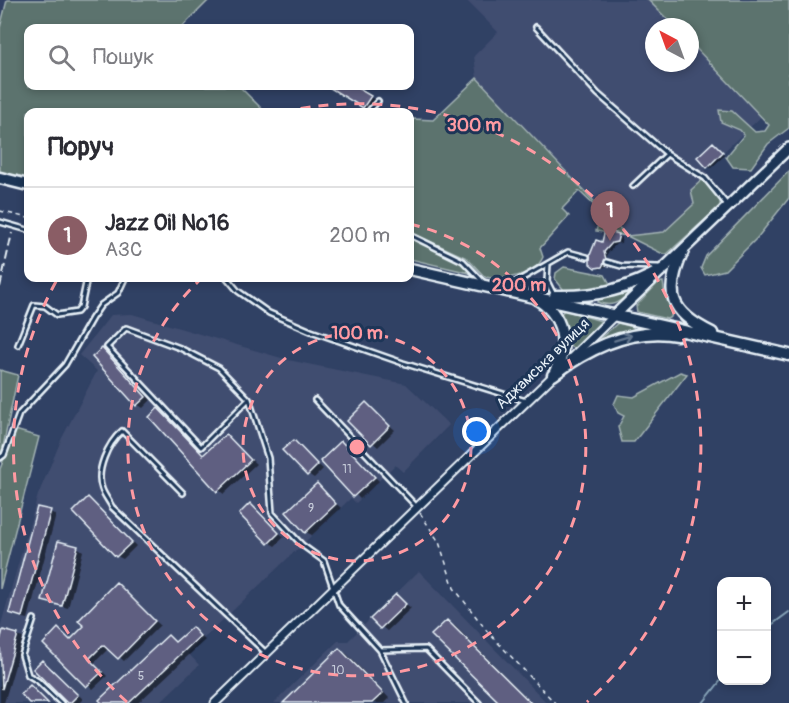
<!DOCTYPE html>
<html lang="uk">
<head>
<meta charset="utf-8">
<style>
  :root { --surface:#fff; --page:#f2f2f3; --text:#2b2b33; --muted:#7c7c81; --line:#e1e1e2; --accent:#8a5d65 }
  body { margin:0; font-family:Pangolin,sans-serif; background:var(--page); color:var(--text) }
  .controls { position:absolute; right:18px; bottom:18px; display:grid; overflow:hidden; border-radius:12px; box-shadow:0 3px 9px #0003 }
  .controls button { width:54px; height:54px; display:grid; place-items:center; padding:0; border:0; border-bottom:2px solid var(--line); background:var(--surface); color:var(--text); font:30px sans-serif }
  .compass { position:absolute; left:645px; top:18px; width:54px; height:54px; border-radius:50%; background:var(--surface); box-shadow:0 3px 9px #0003; rotate:319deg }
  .you { position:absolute; left:477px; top:432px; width:21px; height:21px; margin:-15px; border:4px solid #fff; border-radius:50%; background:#1a73e8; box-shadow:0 0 0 9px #1a73e833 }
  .badge { display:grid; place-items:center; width:39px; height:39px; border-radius:50%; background:var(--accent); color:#fff; font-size:20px; font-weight:700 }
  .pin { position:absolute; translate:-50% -50px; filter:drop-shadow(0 2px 3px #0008) }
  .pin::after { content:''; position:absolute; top:32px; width:21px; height:18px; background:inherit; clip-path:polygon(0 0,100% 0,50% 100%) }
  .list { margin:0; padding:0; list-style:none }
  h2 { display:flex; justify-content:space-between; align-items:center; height:78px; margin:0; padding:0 24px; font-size:26px }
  h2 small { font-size:20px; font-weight:400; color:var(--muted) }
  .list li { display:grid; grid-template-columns:39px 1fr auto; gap:18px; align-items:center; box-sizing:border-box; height:96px; padding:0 24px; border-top:2px solid var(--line) }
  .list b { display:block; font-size:22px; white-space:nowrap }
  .list p { margin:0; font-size:20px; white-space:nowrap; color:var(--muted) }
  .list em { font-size:20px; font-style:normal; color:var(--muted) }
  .icon { flex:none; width:33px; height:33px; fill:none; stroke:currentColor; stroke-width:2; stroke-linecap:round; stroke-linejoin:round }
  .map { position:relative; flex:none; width:789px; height:703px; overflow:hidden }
  .search { position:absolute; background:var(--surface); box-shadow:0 3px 9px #0003; left:24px; top:24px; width:390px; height:66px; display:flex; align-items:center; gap:15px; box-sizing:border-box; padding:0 21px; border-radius:12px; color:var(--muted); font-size:22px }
  .panel { position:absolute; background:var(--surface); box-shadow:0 3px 9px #0003; left:24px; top:108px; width:390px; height:174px; border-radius:12px }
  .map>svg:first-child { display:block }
  .built { fill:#414d70 }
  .green { fill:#5c736e; stroke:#a2b2b3; stroke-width:1.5 }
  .shadow { fill:#0007 }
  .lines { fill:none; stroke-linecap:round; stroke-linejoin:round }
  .stream { stroke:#87a4b8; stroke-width:2 }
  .building { fill:#5e5e81; stroke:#e8f1f8; stroke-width:1.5 }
  .service-casing { stroke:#e8f1f8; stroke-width:8 }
  .minor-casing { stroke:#e8f1f8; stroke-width:11 }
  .secondary-casing { stroke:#e8f1f8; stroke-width:14 }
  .primary-casing { stroke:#e8f1f8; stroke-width:15 }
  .path { stroke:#e8f1f8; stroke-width:1.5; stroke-dasharray:4.5 4.5; stroke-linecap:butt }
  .service { stroke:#1d3557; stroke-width:3 }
  .minor { stroke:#1d3557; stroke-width:7 }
  .secondary { stroke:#1d3557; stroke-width:9 }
  .primary { stroke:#1d3557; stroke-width:10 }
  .rail { stroke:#e8f1f8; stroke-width:2; stroke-dasharray:9 4.5; stroke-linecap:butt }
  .oneway { stroke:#64778f }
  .ring { fill:none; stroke:#ff9aa2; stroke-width:3; stroke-dasharray:10 8 }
  .labels { text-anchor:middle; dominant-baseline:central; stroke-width:6; stroke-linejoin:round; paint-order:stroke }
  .number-label { font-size:12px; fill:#c6ccda }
  .street-label { font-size:15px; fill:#e8f1f8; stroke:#1d3557 }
  .centre { fill:#ff9aa2; stroke:#1d3557; stroke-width:3 }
  .ring-label { font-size:18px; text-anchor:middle; font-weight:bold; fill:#ff9aa2; stroke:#1d3557; stroke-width:6; stroke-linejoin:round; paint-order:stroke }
</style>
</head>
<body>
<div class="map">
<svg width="789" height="703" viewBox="0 0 789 703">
  <rect width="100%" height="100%" fill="#304164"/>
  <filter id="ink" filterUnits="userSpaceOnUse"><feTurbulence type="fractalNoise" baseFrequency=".0167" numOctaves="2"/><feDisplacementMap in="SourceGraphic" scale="12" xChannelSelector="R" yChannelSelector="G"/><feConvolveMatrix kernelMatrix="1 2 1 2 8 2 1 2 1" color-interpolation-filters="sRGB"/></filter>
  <g filter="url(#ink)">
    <path class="built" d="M466,0H648L675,27H654V63H690V42L763,115L705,169L708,174L692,190L694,204L664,232L627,236L477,78L474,56L498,32Z
      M132,314L288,360L406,384L449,425L403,472L395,465L356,503L351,498L188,653L199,665L159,703H0V628L38,495L62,438L97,371L79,355L111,315Z
      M419,571L547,703H274L338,641H348Z"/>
    <path class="green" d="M7,0H209L183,26L185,28H28V86H239L265,112H28V178L0,172V28Z
      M648,0H789V128L768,144L751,168L733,167L726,157L744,135L740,130L721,122L719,110L732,111L755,132L765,131L769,125L690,42V27H675Z
      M477,78L627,236L664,232L694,204L691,190L703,179L720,201V206L667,254H663L627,236L596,231L602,213L579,191L562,209L569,216L540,248L543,257C535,276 503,281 485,277L467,258L410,232V124L414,119L433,120Z
      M789,171V198L757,238L725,270L705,275L701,268L706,256Z
      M410,238L462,263L474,274L410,259Z
      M564,267L605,275L610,284L605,288L564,290L555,279L556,273Z
      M663,282L665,295L673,311L671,317L667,319L637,312L636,306L658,283Z
      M629,292C620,303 611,308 597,302L599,299Z
      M564,310L601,321L574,349L571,347L560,315Z
      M618,323L633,327L634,330L599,342V339Z
      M0,370L18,375L0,461Z
      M680,372L687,374L634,442H622L618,427L624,416L618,413L614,404L618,395L634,397Z
      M15,430L39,437L0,589V469Z"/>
    <path class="shadow" d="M330,86H351L375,100L369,110Z
      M717,146L725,155L711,168L707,166Z
      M618,236L622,238L621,243L616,244L607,254V266L600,269L596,267L603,244Z
      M102,350L151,400L143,408L137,404Z
      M366,404L395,430L378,447L349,421Z
      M159,410L205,456L226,436L256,464L224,494L218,490Z
      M294,441L323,469L314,478L308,474Z
      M341,443L379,481L360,499L322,461Z
      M317,485L341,508L312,535L306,532Z
      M89,499L136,546L123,559L117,556Z
      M251,505L284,537L275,546L269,542Z
      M50,512L56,515L28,619L16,616L10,612Z
      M77,547L83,551L68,608L49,603L44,600Z
      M116,584L160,625L124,661L109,648L94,663L107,676L93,689L45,644L58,630L72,641L86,626Z
      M396,596L411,608L387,631L372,619Z
      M447,622L455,626L532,703H502Z
      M192,629L205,640L138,703H104L168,637L176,643Z
      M4,632L23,638L4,703H0V646Z
      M339,650L347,654L389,698L384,703H285Z
      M42,662L83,699L79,703H69Z"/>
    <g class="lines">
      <path class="stream" d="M766,629L789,612
        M703,703L722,679"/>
    </g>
    <path class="building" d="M327,86H354L371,96L363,108Z
      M713,142L723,152L707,168L697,157Z
      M605,230L619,234L617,242L612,243L604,252L606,259L602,267L595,268L590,264V255L596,240L602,242Z
      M102,348L146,397L136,406L92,357Z
      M366,402L390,426L371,445L347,421Z
      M158,408L203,455L226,434L251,460L217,492L149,417Z
      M294,440L318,465L307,476L282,450Z
      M341,441L375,477L353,497L320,461Z
      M317,483L336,504L305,533L286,512Z
      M88,497L132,542L116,557L73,512Z
      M250,503L279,533L268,544L239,514Z
      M37,507L51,510L22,617L9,613Z
      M58,541L78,546L62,606L42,601Z
      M116,582L155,621L118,659L103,645L89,659L102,672L86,687L43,644L58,628L70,640L84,626L78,621Z
      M396,594L406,604L380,629L370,619Z
      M447,620L531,703H500L431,635Z
      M192,627L200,636L129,703H102L99,700L168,635L175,642Z
      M3,630L18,634L2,689L0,641Z
      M339,648L383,693L372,703H283Z
      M42,660L78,695L70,703H67L33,669Z
      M30,685L48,703H29L21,694Z"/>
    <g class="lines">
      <g class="service-casing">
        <path id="service" d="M536,27L598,94L667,154
          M368,112L378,101
          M633,186L667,154L705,178L728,206
          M0,222L28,230
          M410,235L463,261L483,282
          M607,262L621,266L658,267
          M548,264L547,281L554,295
          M227,278L238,291L269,313L311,331L403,363L526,401
          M507,287L568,252L587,257
          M18,345L34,305L45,306L57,315L77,312L81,307L87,278
          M249,399L201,447L107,347L126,328L180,348L219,368L249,399L268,458L272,513L302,545L324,561L339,605L380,650L406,703
          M315,400L416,506
          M0,458L4,455L19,414L65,365L92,318L101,305L118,293L125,278
          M183,493L122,431C108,443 95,471 102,489C104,495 109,501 112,507L265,652
          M34,619L22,655L28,675L38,681L61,703
          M380,650L426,649L479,703"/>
      </g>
      <g class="minor-casing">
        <path id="minor" d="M570,359L616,314
          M215,703L556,373"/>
      </g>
      <g class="secondary-casing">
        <path id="secondary" d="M616,314L789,148"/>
      </g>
      <g class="primary-casing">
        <path id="primary" d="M0,178L28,185
          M683,251C664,293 669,312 712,333
          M410,269L789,355
          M555,296C597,297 629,289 665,268
          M535,298C564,314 569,345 555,372
          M553,375C589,348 631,327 677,335"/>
      </g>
      <path class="path" d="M0,211L28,218
        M420,513L439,542L454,588L487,631L555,703"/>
      <use href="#service" class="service"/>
      <use href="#minor" class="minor"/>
      <use href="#secondary" class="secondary"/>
      <use href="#primary" class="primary"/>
      <path class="rail" d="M0,287L12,233"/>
    </g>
    <defs><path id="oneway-shaft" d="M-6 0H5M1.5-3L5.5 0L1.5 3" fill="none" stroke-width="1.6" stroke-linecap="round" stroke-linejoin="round" transform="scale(1.5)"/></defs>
    <use class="oneway" href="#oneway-shaft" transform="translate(623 338) rotate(-17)"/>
  </g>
  <g class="ring">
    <circle cx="357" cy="447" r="114"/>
    <path d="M410 224A229 229 0 1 1 202 278"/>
    <path d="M127 702A343 343 0 0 1 58 278M283 112A343 343 0 0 1 587 702"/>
  </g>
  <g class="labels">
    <g class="number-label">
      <text x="347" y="469">11</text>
      <text x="311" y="508">9</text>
      <text x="338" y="670">10</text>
      <text x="141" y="676">5</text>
    </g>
    <g class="street-label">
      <text transform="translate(543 364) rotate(-44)">Аджамська вулиця</text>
    </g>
  </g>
  <circle cx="357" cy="447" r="9" class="centre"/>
  <g class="ring-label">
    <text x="474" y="131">300 m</text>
    <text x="519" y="291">200 m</text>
    <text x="357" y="339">100 m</text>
  </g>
</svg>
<div class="controls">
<button>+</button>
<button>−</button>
</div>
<svg class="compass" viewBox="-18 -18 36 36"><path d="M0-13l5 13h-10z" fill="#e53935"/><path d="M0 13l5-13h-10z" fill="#7c7c81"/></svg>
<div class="you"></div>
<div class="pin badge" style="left:610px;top:241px">1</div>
<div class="search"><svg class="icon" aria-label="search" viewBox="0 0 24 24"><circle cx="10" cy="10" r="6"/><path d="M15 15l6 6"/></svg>Пошук</div>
<section class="panel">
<h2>Поруч<small></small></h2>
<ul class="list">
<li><span class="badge">1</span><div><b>Jazz Oil №16</b><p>АЗС</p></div><em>200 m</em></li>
</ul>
</section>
</div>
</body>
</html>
